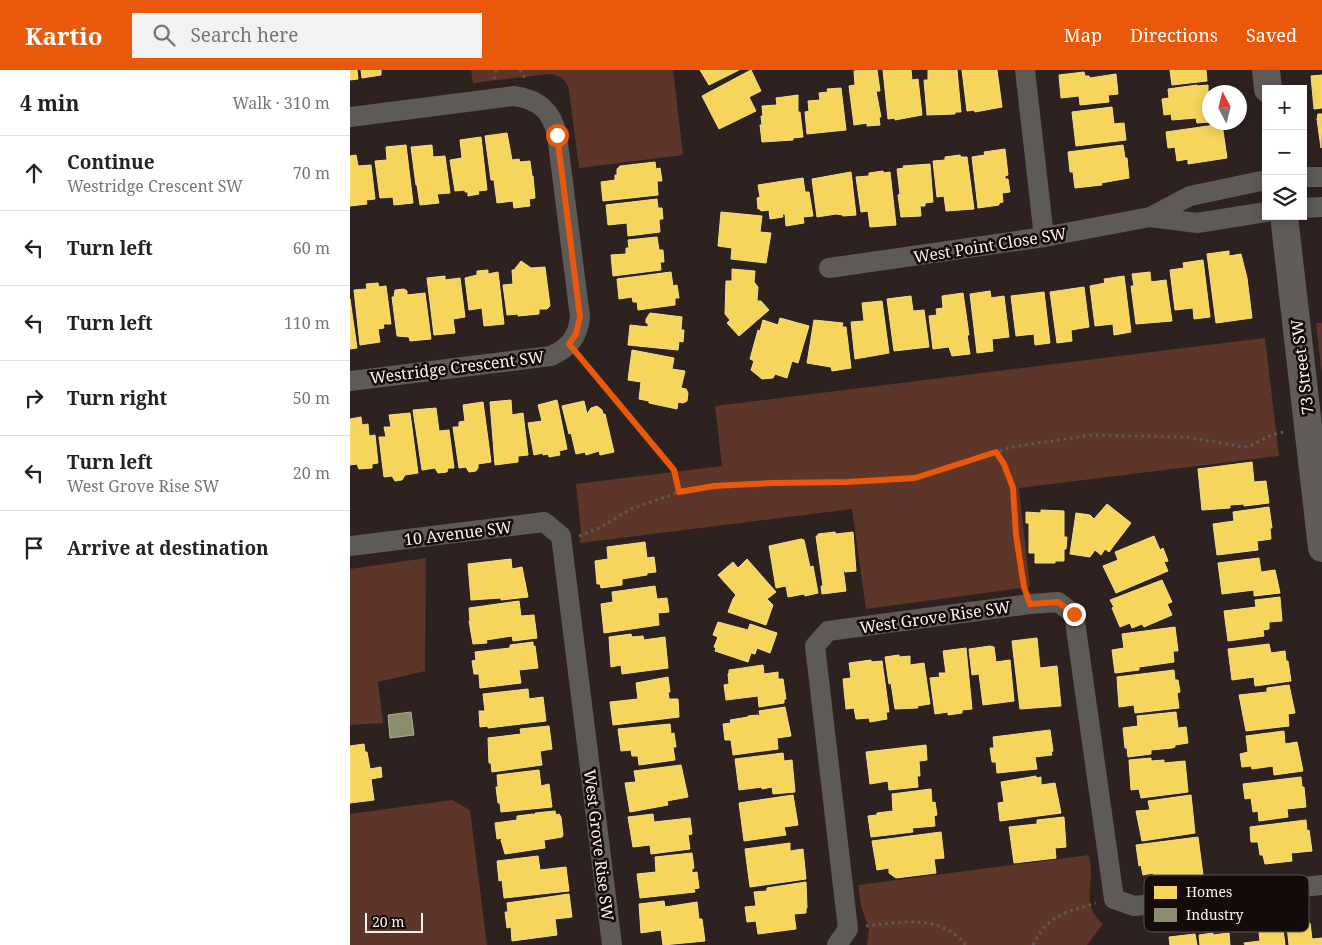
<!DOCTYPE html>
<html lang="en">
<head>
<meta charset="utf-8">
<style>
  :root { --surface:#fff; --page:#f2f2f2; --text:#222; --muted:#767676; --line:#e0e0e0; --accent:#ea580c }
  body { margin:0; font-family:"Noto Serif",serif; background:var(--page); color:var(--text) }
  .controls { position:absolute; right:15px; top:15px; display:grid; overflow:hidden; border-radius:0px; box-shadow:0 2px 12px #0003 }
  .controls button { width:45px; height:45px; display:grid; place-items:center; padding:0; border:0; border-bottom:1px solid var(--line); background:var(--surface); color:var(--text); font:25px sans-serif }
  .compass { position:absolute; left:852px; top:15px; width:45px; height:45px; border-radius:50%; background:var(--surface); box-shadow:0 2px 12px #0003; rotate:353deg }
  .scale { position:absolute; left:15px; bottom:12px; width:58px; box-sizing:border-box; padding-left:5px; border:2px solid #fef0ec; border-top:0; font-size:14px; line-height:18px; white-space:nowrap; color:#fef0ec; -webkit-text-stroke:4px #150c09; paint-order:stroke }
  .stop { position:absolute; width:15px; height:15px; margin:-11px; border:4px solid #ea580c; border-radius:50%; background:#fff }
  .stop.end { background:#ea580c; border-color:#fff; box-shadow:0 1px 5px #0008 }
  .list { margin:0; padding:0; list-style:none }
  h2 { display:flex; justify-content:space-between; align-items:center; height:65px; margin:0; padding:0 20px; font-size:21px }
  h2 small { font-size:16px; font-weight:400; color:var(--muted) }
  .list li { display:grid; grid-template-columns:32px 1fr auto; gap:15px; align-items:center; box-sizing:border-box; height:75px; padding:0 20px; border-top:1px solid var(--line) }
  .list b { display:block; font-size:19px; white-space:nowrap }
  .list p { margin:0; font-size:16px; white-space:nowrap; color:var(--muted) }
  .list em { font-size:16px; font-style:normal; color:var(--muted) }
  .icon { flex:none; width:28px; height:28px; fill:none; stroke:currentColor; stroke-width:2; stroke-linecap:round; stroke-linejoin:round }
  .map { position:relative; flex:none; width:972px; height:875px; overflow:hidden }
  header { display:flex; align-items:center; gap:30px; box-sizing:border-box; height:70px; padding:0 25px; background:var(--accent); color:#fff }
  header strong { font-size:24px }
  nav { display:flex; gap:28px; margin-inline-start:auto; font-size:18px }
  .search { width:350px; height:45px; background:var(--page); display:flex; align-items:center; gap:12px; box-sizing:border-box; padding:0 18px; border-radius:0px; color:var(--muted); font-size:19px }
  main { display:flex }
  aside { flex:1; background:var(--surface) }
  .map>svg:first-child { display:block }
  .green { fill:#5d3529 }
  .homes { fill:#f6d55c; stroke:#f8dd87 }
  .industry { fill:#8c8c6e; stroke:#aeaa94 }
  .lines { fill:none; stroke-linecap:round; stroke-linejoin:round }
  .path { stroke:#5f5958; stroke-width:3; stroke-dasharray:2.5 4; stroke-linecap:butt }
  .street { stroke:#5e5a58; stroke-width:20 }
  .secondary { stroke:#615b5a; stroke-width:28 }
  .route { stroke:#ea580c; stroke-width:6 }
  .labels { text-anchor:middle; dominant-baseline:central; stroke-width:5; stroke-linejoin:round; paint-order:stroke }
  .street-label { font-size:16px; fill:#fef0ec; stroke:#150c09 }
  .key { fill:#150c09; stroke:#5b504d; stroke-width:1 }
  .key-label { font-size:14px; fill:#fef0ec }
</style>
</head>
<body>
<header>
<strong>Kartio</strong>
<div class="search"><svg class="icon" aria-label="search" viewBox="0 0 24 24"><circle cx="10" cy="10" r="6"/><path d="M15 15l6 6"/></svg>Search here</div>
<nav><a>Map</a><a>Directions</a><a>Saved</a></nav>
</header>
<main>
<aside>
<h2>4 min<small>Walk · 310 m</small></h2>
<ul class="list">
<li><svg class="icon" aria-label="ahead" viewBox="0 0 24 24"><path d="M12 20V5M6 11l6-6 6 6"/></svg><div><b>Continue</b><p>Westridge Crescent SW</p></div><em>70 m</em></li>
<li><svg class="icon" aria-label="left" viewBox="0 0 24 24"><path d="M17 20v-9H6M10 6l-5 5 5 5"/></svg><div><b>Turn left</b></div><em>60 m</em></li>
<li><svg class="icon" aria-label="left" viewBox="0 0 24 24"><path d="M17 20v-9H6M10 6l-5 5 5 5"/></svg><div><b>Turn left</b></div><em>110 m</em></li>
<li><svg class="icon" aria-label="right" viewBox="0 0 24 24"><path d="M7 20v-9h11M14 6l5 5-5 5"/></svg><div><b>Turn right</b></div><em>50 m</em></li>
<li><svg class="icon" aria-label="left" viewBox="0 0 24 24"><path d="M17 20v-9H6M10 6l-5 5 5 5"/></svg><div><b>Turn left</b><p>West Grove Rise SW</p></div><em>20 m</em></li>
<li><svg class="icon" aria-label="arrive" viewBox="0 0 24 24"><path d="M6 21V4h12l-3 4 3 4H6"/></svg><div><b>Arrive at destination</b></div></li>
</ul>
</aside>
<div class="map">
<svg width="972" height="875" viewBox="0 0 972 875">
  <rect width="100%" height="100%" fill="#2d221f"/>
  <path class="green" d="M121,0H323L333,85L229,98L219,20C217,10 210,5 199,4L123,13Z
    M966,253H972V304Z
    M915,268L929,386L669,418L680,517L516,539L502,439L230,473L231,462L226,414L372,396L365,336Z
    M76,488L75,601L28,612L33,653L0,655V499Z
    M102,730L120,740L137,875H0V744Z
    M739,785C740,792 741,799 741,806C740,827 735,838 753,854L737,875H517L519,859L511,836L508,815Z"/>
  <path class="homes" d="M0,0H7L8,9L0,10Z
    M11,0H31V5L12,8Z
    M350,0H389L359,15Z
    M401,0L411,21L399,27L406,41L369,59L352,26Z
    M513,0H527L530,21H526L531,47H529L530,55L517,56V53L504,55L499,16L505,15L504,1Z
    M533,0H561L562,10L568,9L572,45L545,50V48L538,49Z
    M578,0H607L611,42H605V44L577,45L574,10H578Z
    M612,0H647L652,37L625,42L624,40L617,41Z
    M820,0H856L857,11L822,15Z
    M734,2L735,6H739L740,8L766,4L768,24L758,25L759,32L730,35L729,26L711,28L709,5Z
    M972,5V38L964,39L961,6Z
    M847,15V16L858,15V22H861H859V52L847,53L846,48L822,50L821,44L814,45L812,29L819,28L818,19Z
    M491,18L496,60L457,64L455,42L459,41L458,31L470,30L469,23L478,22L477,19Z
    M448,25V42H450L453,67L443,68V70L412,72L410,55H412L411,46H413L412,36L427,35L426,28Z
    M762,37L764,54L774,53L776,70L726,76L722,42Z
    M968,44H972L971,78L967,49Z
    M872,54L877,88L838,94V89L827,91L825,77L818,78L816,62Z
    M157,63L162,90L169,89L170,92L180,91L182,106H183L185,128L179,129L180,136L164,138L163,131L147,133L144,110H141L135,66Z
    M131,67L137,120L128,121L129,124L118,126V122H115V120L105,121L100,90L112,88L110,70Z
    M56,75L63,133L44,135L43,127L30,128L25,91L37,90L36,77Z
    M82,75L83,87L95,86L100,123L87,124L89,133L70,135L67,115H66L61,77Z
    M773,75L775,88H777L779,108L751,113L752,115L725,118L723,102H720L718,82Z
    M655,79L658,105L655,106V109H658L660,122L652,123L653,132L649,133V135L628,138L622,87L635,85L634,82Z
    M6,85L8,96L21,95L25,129L16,130L17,134L0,136V86Z
    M610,85L611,87H617L624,139L596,141L594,126L587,127L583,91L595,90V87Z
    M305,92L306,99L310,98L312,111H307L308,125L253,131L251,112L265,110V105H267V99L270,96Z
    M580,94L583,132L575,133V136H570L571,146L551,147L548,125L550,124L547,99L554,98L553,96Z
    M533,101L534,103L540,102L546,155L520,157L518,141L511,142L506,107L519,106V103Z
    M501,102L506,145L493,146V145L486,144L467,147L462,109Z
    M453,108L455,122H459L463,146L453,147L454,153L436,156L435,144H432L433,147L420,149L419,140L411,141L410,139H408L407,128L410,127L408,115Z
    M307,129L308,138H312L313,149H310L309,151L310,162L278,166L277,153L258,155L256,135Z
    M371,142L412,146L410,162L421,163L416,193L381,189L382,178L368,176Z
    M307,167L309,180H313L314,192H310L311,200L263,206L261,185L276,184V178H279L278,170Z
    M879,181V186L891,184L897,208L902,248L866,253L857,184Z
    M853,190L860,247L844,249L843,238L825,240L820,200L834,198L833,193Z
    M171,191L181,198L195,197L200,236L197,239H189V244L168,246V244L157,245L153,215L163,214L162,200H164Z
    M382,199L405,201L404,212L408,217L407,231H411L419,240L389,266L377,253L380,250L375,244L376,211H382Z
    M138,200V204L148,202L154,254L134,256L132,238L119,240L115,208L127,205V201Z
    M321,202L323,216L327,215L329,228H325V235L288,240L287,232H283L282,227L269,229L267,209Z
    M800,202L801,212L816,210L822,251L786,254L781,216H784L782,204Z
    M95,206V210L110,208L115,247L103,249L105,263L84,265L77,208Z
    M774,206L781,262L764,265L763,254L745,256L740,216L755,213L754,209Z
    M28,213L29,217L36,216L41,254H33L34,258L28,259L30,272L10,275L4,220L17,219L16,214Z
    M734,217L739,257L721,260L722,271L707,273L700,222Z
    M54,219L57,221V225L75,223L81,269L60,271L59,267L47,266L42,227H44L45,220Z
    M640,221L641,228L654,226L659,267L642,269L643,281L627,283L620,224Z
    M694,222L700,273L685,275L684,264L666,266L661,226Z
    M613,223L619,265H617L620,284L602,286L599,277L583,279L579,246L587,245L586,239L593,238L592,226Z
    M561,226L563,241L574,240L579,277L544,281L537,229Z
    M0,229L7,278L0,279Z
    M532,231L539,283L505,289L501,252L514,251L512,233Z
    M300,243L332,247L331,260H334L333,272L329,271L328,280L278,275L280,255L298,257V253H296V249Z
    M430,248L459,256L448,293L442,291L437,308L425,304L423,308L412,309L401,300L404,291L400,289L408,260L410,261L413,250L428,255Z
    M464,250L493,253L492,257H496L501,298L482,301L481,297L457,293Z
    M282,280L324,288L322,299L335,301L331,318L336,319L338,323L337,331L333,333L328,332L327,339L299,333V331L289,329L291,312L278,310Z
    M161,330L162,345L173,343L178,385L168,386V392L145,395L140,332Z
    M207,330L217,379L209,381L210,385L199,387L198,384L193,385V383L184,385L178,353L192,351L188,335Z
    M234,331L237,344L241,338L247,336L252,340L253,344H255L264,382L250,385L249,381L236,385L235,382L226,384L221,363L219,364L212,336Z
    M133,332L141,392L128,394V398L126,401L119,402L116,397L109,398L103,357H109V352L115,351L113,335Z
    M86,338L89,361L99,360L104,398H98L97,402L88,403L85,398L72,400L63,340Z
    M60,343L68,403L55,405L52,410L45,411L42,406L34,407L29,367H36L34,357H41L39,345Z
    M11,347L12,355L18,354L19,366L25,365L28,393L22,394V398L9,399L7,394L0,395V349Z
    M902,392L904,412L916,411L919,433L894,436V434L880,435V438L852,440L848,399Z
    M757,434L781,453L759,482L755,479L751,485L745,480L740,487L720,484L726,443L740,445L744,449Z
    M919,437L922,458H920L921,469L907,471L908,480L867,485L863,454L884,451L883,442Z
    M691,440L714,441V467H717L716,479H714V491H705V493H685V483H679V453H676V442L691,443Z
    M485,462L486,464L503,462L506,501L495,502L494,498H493L496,521L472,524L471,516H473L466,466H468V464Z
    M804,466L810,480L813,478L818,491L814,492L818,501L766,523L753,496L768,490L765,482Z
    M451,469L454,470L460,497L463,496L468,523L455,526L454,524L438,527L436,516L426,518L419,476Z
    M295,472L297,488L304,487L306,502L297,503V505L272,509V515L251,518L250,514H247L245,491L258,489L257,477Z
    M909,488L911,502L925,500L930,523L904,526V520L872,524L868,493Z
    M161,489L162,499L172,497L178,527L151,530V528L121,530L118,494Z
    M397,489L426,522L417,529L423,535L416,555L378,542L383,529L386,525L368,505L383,492L388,498Z
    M812,510L822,532L817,534L822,545L794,557L792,554L782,558L780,553L770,557L762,538L764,537L760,530Z
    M305,516L307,529L317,528L319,542L308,543L309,555L254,563L251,534L263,532L262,522Z
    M930,527L932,551L919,552V559L913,560L914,566L878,571L874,541L906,537L905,530Z
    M169,531L171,546L184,545L187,568L163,571L162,566L136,570L137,573L123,574L119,551H120L119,538Z
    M368,552L398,560L400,554L427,563L420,583L407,578L405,584L401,583L398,592L365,581L366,578L364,577L368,567L363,565Z
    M825,557L828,581H823L824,592L789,597V600L765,603L762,580L774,578L772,564Z
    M281,564L282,567L293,566L294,570L315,567L318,598L272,604L271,595L261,597L259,567Z
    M687,568L690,598L707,596L711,636L670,639L662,571Z
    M183,572V576H185L188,598L169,600L171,613L130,618L129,604H124L122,591L126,590L125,582L160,578V575Z
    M919,574L921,583L935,581L936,591H938L941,611L905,616L904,607L882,610L878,579Z
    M640,576L644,577L646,592L660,590L664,631L633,635L629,604L622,605L619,579Z
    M616,578L622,639L612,640V643L598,645V642L585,644L580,608L590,607L589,603H596L593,581Z
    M549,585V587L560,586V595L574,593L580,634L567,636L568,638L545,639L541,613L539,614L535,587Z
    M521,590V592L532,591L539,642H536L537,649L520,652L519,648L506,649L504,638L496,639L493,609L501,608L499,593Z
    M413,595L414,604L428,602V609H433L436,629H434V633L409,637L408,626L376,630L374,615L379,614L378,604L379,603V600Z
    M824,600L825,610H828L830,622L827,623L829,638L785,643L784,635L769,637L767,607Z
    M318,607L320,622H318L319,629H328L329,647L263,655L260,632L288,629L286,613Z
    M939,615L945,643L938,644L939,656L896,661L889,625L917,622V618Z
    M178,619L179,629L193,627L196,651L138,658V656L130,657L129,641H135L133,624Z
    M435,637L441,666L427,668L428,679L383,685L381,670H375L373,654L381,653L380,650L398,647V646L408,645V646H410L409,641Z
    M826,642L828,658L836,657L838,673L825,675V677L822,678L801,680V684L778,687L777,678H775L773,658L788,656L787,646Z
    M320,654L321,664L324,663L326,677H323L325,690L289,695L288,686H282L281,680L271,681L268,659Z
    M199,656L202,679L190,681L192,695L142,702L141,693H139L138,668L171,664L170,659Z
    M700,660L703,681L701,682L702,685L685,687L687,699L647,703L646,692H642L640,678H644L643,667Z
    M934,661L935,674L947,672L953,701L924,705L923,696L902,699L901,696L892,697L890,684L898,682L896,666Z
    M14,674L15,682H17L20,699L31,697L32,707L21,709L24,730L0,733V676Z
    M576,675L577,690L569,691L570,706H567L568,717L539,720L538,711L520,714L516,682Z
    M433,683L434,691L442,690L445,722L423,724L422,717L412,719V717L389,720L385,689Z
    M801,688V691L814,690V693L835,691L838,722L791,728L789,719L781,720L779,690Z
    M331,695L338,727L317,731L318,735L280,742L275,713L286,712L284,701Z
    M189,700L191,716L199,714L202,737L151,742L150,733H148L146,717H148L147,705Z
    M686,706V708L691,707V715L705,713L711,743L650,751L648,733L654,732L651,712Z
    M951,707L952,717H954L956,737L937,739L938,747L909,751L908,741L903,742L901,728L895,729L893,714Z
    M581,719L582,733L585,732L587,745L584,746L585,756L562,758L563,762L521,767L518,746L527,745V743L543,741L542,724Z
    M443,725L448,755L434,757L436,765L394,771L389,733Z
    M841,725L845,763L792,771L786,741L800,740L798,731Z
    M205,741L206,745L209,744L211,747L213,765L212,767L194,770L195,778L155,784L151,770L153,768L147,769L145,753L167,750V746L183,744L185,745V743Z
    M303,744L304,752L340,748L342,764L338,765L340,779L301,784L300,775L283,777L278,747Z
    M714,747L716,777L705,778L706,788L664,793L659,757L687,754V750Z
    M956,750L957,761L959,760L962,781L941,783L942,791L915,794L913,785H910L908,772H901L900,757Z
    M591,762L594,788L584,789L586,803L546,808L539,803V798L527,800L522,771Z
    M848,767L853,805L813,811L812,809L804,810L803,803L793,805L791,795L789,796L786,775Z
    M440,773V781L453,779L456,809L400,817L395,779Z
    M342,783L344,798L342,799V803L347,802L349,818L344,819L345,822L290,828L287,804L306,802L305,787Z
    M188,786L190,800L216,797L219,821L154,828L152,810L149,811L147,791Z
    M456,812L457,838H456V843L444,844L446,859L408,864L406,851L397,852L395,837L406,836L404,822L417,821V818Z
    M219,824L222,847L205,849L207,865L162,871L161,857L157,858L155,842H158L157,833Z
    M314,831L315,837L347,832L349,849H352L355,871L313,875L311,860L291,863L289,834Z
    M960,853L962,869L972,868V875H939L937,856Z
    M933,859L935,875H895L894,873L910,871L909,862Z
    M863,863V865L879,863L880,875H850L849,865Z
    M845,864L847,875H820L819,867Z"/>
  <path class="industry" d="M61,642L64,665L40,668L38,645Z"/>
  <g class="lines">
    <path class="path" d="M170,0L175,8
      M144,9L146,0
      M230,287L324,400L329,422
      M646,382L653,394L663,418L665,465L674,517
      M229,466L249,458L281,439L329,422L364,416L422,413L497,412L565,408L662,377L742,365L836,367L894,377C908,374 920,363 935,362
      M516,856C551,852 591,844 616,875
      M683,875C696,846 718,841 746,833"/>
    <path class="street" d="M675,0L694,167
      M0,47L164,26C188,29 202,41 207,65L230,247C228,267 219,278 201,286L0,311
      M953,107H972
      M953,138L972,137
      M800,147L847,153L916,142
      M479,198L694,167L800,147L840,126L916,110
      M0,476L194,452L211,466L262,875
      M487,875L498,859L465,576L478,561L680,534L708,532L724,544L764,829L784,836L972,815"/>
    <path class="secondary" d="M916,0L918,19
      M934,146L972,478"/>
  </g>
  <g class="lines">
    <path class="route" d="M207,65L230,247L226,264L219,274L324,400L329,422L364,416L422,413L497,412L565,408L646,382L654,394L663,418L666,465L674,517L680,534L708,532L724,544"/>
  </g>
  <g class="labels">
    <g class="street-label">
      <text transform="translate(640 175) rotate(-9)">West Point Close SW</text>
      <text transform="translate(107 297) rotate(-7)">Westridge Crescent SW</text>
      <text transform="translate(952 297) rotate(-97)">73 Street SW</text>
      <text transform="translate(108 463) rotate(-7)">10 Avenue SW</text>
      <text transform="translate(585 547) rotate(-8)">West Grove Rise SW</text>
      <text transform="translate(249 775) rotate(83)">West Grove Rise SW</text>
    </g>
  </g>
  <rect x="794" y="805" width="165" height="57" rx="8" class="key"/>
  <rect x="804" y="816" width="23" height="13" fill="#f6d55c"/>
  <rect x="804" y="838" width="23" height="14" fill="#8c8c6e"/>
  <g class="key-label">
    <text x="836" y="827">Homes</text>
    <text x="836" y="850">Industry</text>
  </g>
</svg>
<div class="controls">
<button>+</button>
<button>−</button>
<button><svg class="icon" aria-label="layers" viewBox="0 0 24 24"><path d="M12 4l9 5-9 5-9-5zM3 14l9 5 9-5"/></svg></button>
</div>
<svg class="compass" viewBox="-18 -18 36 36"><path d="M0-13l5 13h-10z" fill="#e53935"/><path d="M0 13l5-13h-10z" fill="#767676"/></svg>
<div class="scale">20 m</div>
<div class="stop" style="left:207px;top:65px"></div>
<div class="stop end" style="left:724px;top:544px"></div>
</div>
</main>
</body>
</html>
